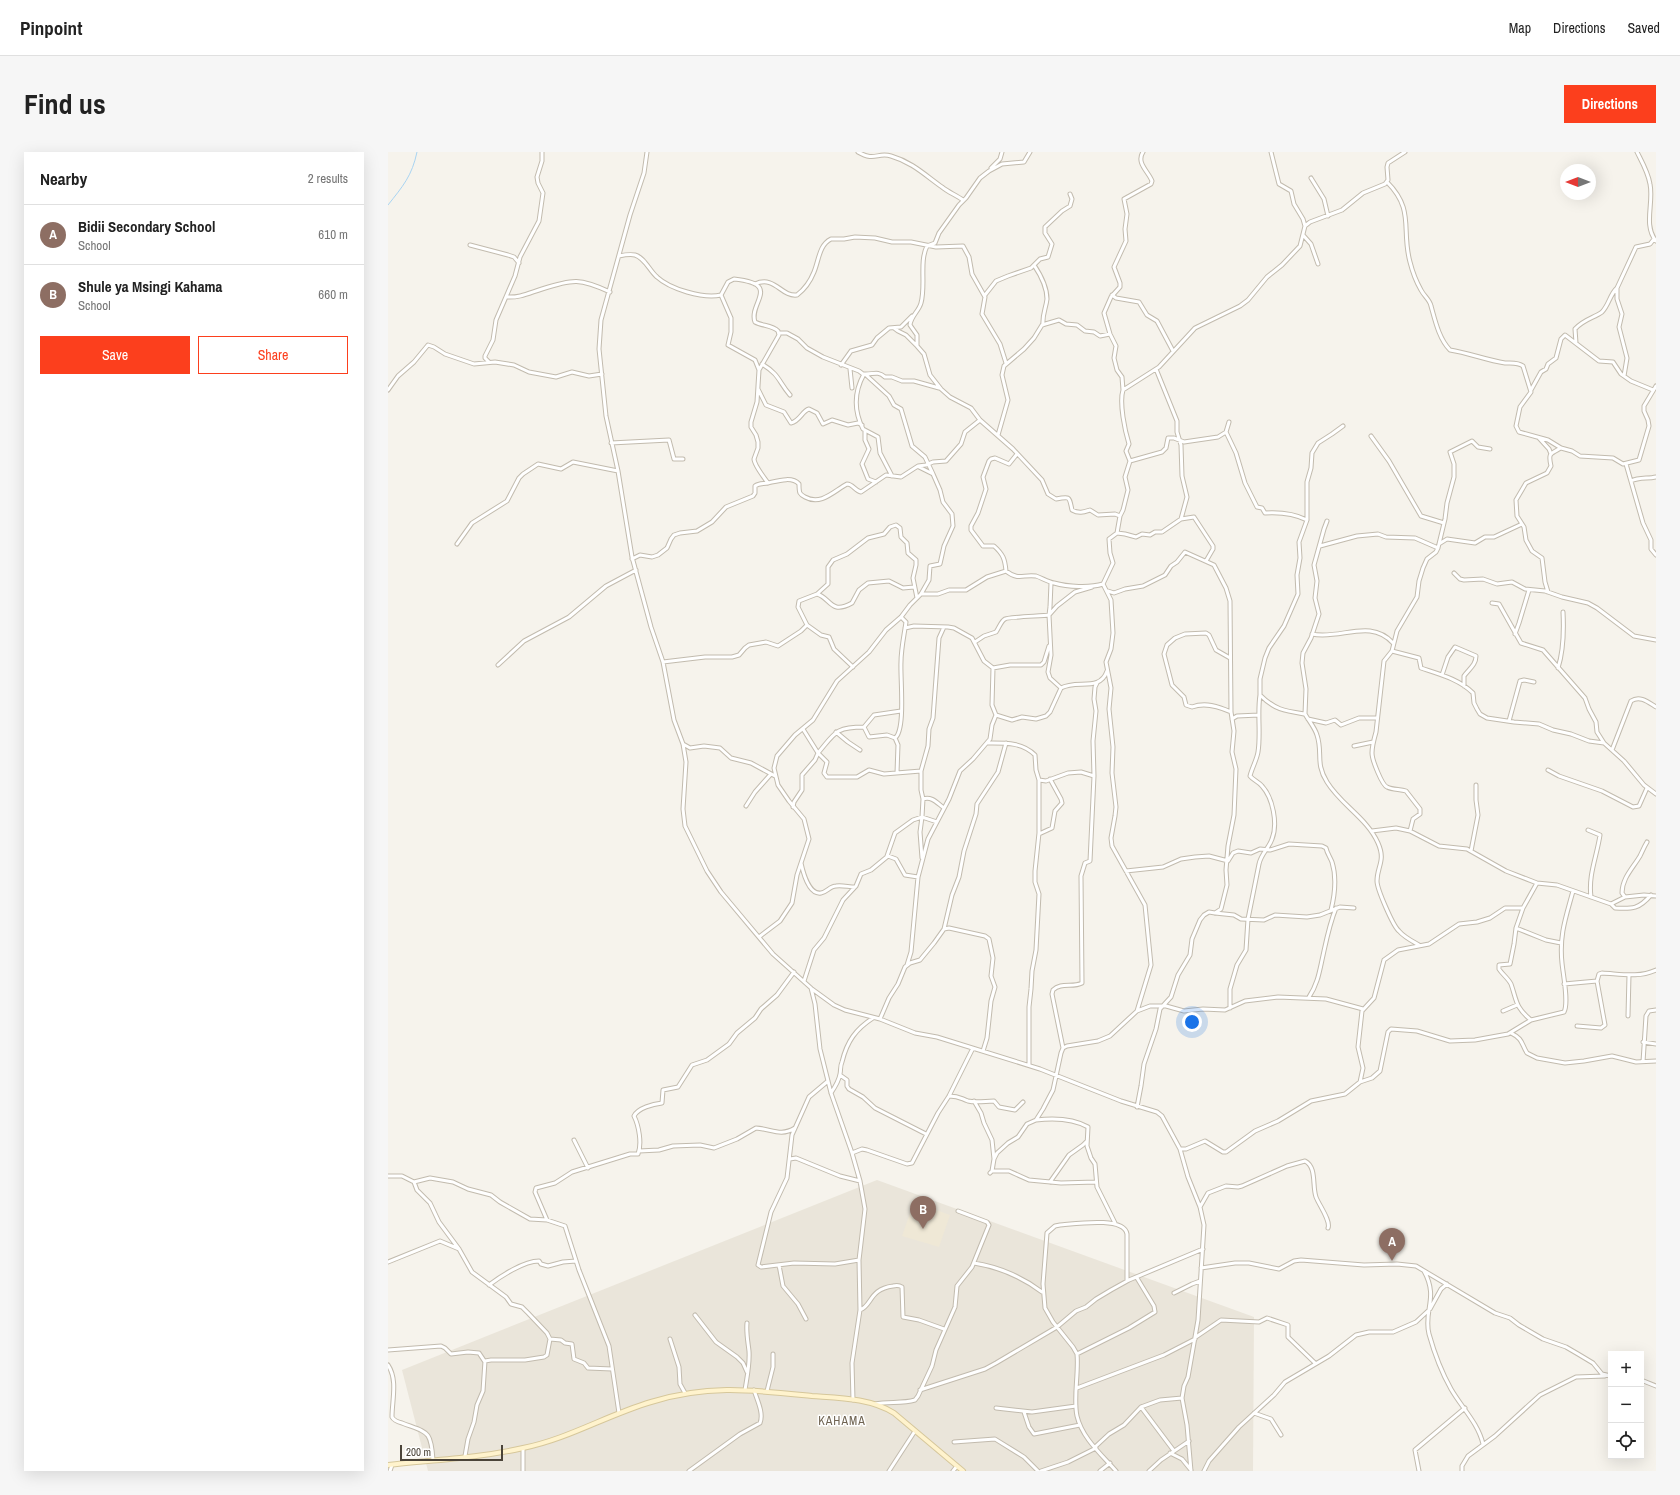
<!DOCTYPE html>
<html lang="en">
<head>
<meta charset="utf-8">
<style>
  :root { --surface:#fff; --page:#f6f6f6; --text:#222; --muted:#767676; --line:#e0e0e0; --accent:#fc3f1d }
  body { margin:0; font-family:"Archivo Narrow",sans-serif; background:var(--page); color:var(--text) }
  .controls { position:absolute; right:12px; bottom:12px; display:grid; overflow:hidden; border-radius:0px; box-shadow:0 4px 16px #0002 }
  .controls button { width:36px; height:36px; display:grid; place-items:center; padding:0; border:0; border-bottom:1px solid var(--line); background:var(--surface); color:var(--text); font:20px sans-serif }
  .compass { position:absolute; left:1172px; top:12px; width:36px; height:36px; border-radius:50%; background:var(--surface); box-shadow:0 4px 16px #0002; rotate:270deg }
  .scale { position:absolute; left:12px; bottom:10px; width:103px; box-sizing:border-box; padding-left:4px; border:2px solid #4b4439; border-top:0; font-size:11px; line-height:14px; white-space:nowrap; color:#4b4439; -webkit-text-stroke:3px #fff; paint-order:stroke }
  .you { position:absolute; left:804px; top:870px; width:14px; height:14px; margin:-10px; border:3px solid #fff; border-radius:50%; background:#1a73e8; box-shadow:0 0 0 6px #1a73e833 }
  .badge { display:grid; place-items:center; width:26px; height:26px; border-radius:50%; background:var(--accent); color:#fff; font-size:13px; font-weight:700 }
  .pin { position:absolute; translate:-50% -33px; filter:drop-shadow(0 1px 2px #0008) }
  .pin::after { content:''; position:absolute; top:21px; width:14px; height:12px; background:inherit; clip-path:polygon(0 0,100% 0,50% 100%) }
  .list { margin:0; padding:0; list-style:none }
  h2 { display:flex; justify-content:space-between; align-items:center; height:52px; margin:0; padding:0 16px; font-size:17px }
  h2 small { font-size:13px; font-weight:400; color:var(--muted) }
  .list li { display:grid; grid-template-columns:26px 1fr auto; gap:12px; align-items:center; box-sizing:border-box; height:60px; padding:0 16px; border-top:1px solid var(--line) }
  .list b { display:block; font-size:15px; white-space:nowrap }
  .list p { margin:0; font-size:13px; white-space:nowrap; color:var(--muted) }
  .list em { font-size:13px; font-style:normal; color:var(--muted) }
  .actions { display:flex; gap:8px; padding:12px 16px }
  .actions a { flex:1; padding:9px 0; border:1px solid var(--accent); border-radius:0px; text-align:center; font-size:14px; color:var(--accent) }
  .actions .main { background:var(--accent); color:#fff }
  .icon { flex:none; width:22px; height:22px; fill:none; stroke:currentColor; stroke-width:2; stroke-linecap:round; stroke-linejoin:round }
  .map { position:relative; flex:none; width:1268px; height:1319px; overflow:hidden; border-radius:0px }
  header { display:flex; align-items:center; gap:24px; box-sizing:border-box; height:56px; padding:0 20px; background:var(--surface); border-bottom:1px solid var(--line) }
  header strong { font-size:19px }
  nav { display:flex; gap:22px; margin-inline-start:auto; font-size:14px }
  .intro { display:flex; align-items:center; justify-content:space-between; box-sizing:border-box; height:96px; padding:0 24px }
  h1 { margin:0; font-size:28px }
  .button { padding:10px 18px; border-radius:0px; background:var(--accent); color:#fff; font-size:14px; font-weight:700 }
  main { display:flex; gap:24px; padding:0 24px }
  aside { flex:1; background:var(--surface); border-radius:0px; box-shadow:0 4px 16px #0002 }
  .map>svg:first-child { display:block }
  .residential { fill:#eae5da }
  .education { fill:#efe8d6 }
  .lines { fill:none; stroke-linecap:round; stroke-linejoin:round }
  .stream { stroke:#a9d4f2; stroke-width:1 }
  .street-casing { stroke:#c2bbae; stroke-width:5 }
  .secondary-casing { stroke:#d6c79b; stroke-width:6 }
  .street { stroke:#fff; stroke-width:3 }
  .secondary { stroke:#fff3cd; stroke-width:4 }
  .labels { text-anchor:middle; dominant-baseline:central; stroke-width:3; stroke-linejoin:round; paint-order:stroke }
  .quarter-label { font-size:12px; letter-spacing:1px; fill:#6e6250; stroke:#fff }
</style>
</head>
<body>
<header>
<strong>Pinpoint</strong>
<nav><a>Map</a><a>Directions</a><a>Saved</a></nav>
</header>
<div class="intro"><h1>Find us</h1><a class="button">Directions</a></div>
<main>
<aside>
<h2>Nearby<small>2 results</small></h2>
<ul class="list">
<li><span class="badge" style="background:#8d6e63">A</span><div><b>Bidii Secondary School</b><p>School</p></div><em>610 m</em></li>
<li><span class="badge" style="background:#8d6e63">B</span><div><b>Shule ya Msingi Kahama</b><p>School</p></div><em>660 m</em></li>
</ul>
<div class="actions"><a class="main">Save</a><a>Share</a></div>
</aside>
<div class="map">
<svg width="1268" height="1319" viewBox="0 0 1268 1319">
  <rect width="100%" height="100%" fill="#f6f3ec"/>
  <path class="residential" d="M489,1028L866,1165L865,1319H40L14,1218Z"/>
  <path class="education" d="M526,1050L562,1063L551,1095L514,1084Z"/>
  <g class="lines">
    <path class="stream" d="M0,53C15,34 24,24 29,0"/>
    <g class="street-casing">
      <path id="street" d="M259,0L256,21L242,63L213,168L211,197L218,264L230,319L244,405L263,475L275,510L286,568L295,592L298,610L295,657L297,674L319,719L333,740L385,802L423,836L427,852L432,897L443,941L464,1001L472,1029L477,1057L471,1108L472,1158L464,1211L465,1248
        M470,0C487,10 489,0 503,4C524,10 537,23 554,35C560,40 568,43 575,48
        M642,0L636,10L614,12L601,19L592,26L578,46L571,53L551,81L547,91L539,94C531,110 538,133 533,151C531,159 523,164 522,173L529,183V194L536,202L542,223L553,237L562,245L583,256L592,268L625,297L654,328L660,342L668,347C683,344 681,345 684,358C691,362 696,360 702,358L710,363L727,362L732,364L729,381L721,387L722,401L725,411L715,432L723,448L725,481L723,497L718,510L723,536L721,557L725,595L724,621L728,655L727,664L723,686L724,694L757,753L763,813L749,859
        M883,0L891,32L903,39L906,52L915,67L917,74
        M1249,0C1254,10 1260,20 1262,32C1266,51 1255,73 1268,89
        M603,16L612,7L614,0
        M923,26L936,47L940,64
        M999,30C1027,58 1013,77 1022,110C1024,118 1029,131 1033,138C1036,144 1042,148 1043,154C1047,168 1051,187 1062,198C1081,201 1098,208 1117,211C1123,211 1130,210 1135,214L1143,240L1132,255L1128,274L1131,280L1160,288L1173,296L1184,299L1192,304L1225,306L1235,312L1251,308L1261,274L1260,268L1256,259V254L1268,234
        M915,83L923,92L930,112
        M82,93L120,103L126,105L131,111
        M231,104C236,103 242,102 247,103C257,106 261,118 269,125C282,137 315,147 333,143L340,130L346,127C395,132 360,151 367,170C374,174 384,173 390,179L391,183L371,218
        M646,113C652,122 659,136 659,147C658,156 654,163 655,173
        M367,132C387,123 393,145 409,143C417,137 422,130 426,120C431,108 431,93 443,87H456L467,85L487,86L504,90H523L548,95L575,94L581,105L584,122L597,145L594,162L612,192L618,211
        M333,143L343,166V180L340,193L367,208L371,218L369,250L363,270V275L368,283L370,290V296L366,307C366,312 377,327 380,331
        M597,143L608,129L620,124L643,116L652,107L660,105L664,92L657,81V75L674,59L682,54L684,47L682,42
        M724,143L728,146L751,150L759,163L769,169L785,199
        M118,145C132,146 141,141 154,137C185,127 192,126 222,140
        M506,176L510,179L518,183L529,194
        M391,181H399L410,187L419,196L435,205L471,219L475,222C485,223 489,218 497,225H504L514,229H526L551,236
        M1188,191L1187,177C1196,167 1206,166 1214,160C1221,153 1222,142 1229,136
        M101,210L97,206V204L105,188L108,168L127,124L132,105L151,69L155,41L150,31L149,25L154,9V0
        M374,212C392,223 390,229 402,243
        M453,213L463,199L484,193L489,186L501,176L513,175L524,164
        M462,217L464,236
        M768,217L789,269V280L793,293L794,324L799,345L793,367
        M476,222C466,240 466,259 475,277L490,285L492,301L504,324
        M478,223L501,244L506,253L513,257L524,294L537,305L545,322
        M1236,224L1239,206L1231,175L1234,162L1229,147V136L1248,95L1262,92L1266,87
        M370,237L378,253L396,260L403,271C412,269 414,259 421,257L429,261L435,272L444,268L460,273L470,271L474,273
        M0,238L10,224L26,210L40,193L46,195L57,202L86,212L107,210L126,213L141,220L168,225L184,220L201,224L214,222
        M735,238L734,225L729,218L726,206L728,194L722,182L716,161L723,145L732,135V131L726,115L738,89L737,77L739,62L736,47L763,32L764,29C760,19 748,11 755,0
        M1143,238L1153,220L1158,217L1160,212L1168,206L1173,187L1177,183L1211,209L1225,210L1233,222L1243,229L1265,238
        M477,278V288L481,297L474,312L480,327L488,330
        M838,280L848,301L857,331L869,355L874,356L877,361C892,360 905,361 919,368
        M610,283L620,248L614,223L616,214L636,197L646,186L654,173L671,168L678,172L689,173L697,179L706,180L712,184L722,182
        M983,284L1001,309L1033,364L1056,371
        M1151,286L1161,297L1163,302
        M223,291L281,288L286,307H295
        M742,309L774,300L778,296L780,286H786L796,290L830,285L838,280L841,270
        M1238,312L1255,371L1263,388V397L1268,403
        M531,315L545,322L552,338L555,350L564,362L565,374L556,394L552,412L542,414L541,428L533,442
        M1243,329C1251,325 1260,327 1268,325
        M732,364L735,358L740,338L737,325L742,309L738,299L741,292C737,279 731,251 735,238L771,215L807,176L852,154L860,148L879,125L894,113L912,94L917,74L922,70L954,58L975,41L997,32L1000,28L999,15L1000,11L1017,0
        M939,369L936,377L926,413L929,429L927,446L931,462L923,486L915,501L914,511L918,537L917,562C897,559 887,558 872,543V527L877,506L881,496L896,474L910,442L909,423L912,406L911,390L919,368V330L923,316L924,301L930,291L944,282L955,274
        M729,381L737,382L748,385L754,382L762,383L767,380H774L793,367L806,365L825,394V397L818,409
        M69,392L84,371L119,349L131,326L135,322L150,312L173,317L185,310L230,319
        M1051,392L1059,387L1087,391L1097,385H1106L1134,372
        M932,394L969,384L990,382L998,385L1027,386L1050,396
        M244,407L252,403L264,405L270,403L279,396L283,387L286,383L292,381L309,379L324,370L338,355L365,344L367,341V334C371,331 375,332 380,331C389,329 404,324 411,332C411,335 411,339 412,341C413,343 415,344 417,345C433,354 446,339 459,332C465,332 467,339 473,340L498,323L513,325L530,314L538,313L545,310L558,309L573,292L577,280L592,268
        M618,419C617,407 615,402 606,394H595L583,378V374L590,361L598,337L595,325L601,309L603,307L607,306L621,312L629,302
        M1066,421L1072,427L1076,428L1095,427L1109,432L1124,430L1137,437L1157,439L1174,445L1200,451L1209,456L1246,484L1268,488
        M663,431L662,455L661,463L663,503L660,520L662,526L673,536
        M720,439L726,441L737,437L755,434L777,423L783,414L789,410L797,400L826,413L838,436L842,449L843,560L846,579L844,600L848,617L846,663L840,694L838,718L839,733L833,757L827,761
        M1160,440L1157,430L1154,406L1144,399L1138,388L1136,375L1129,364L1128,348L1138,331L1159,321L1163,314C1160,301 1162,302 1173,296
        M429,442L440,432V415L445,408L459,402L480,386L496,382L502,375L508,373L512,376L513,385L519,391L520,401L528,408V413L525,426L529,446
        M1104,451L1111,452L1133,491L1155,498L1197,546L1201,557L1208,570L1209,580L1216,591
        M517,476L526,474L560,475L566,476L584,486L596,509L605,516L604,553L608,563L604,573L602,587L585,607L572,619L561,647L540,687L530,725L523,800L519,813
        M924,482C953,488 982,466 1005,491
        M1127,482L1131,471L1141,438
        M587,490L596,484L608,480C611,476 613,469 617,467C619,465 654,464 661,463L669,454L687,440L704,435
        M1004,499L1009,479L1029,445L1031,429L1035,416L1039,407L1048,400L1050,396L1057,367L1059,351L1066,325V312L1062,300L1084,289L1090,295L1102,297
        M842,506L828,498L821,483L818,481L797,482L787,486L779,493L776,502L784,533L796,545L798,553L804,555C817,550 830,554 843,560
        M275,510L317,505H344L351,503L357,496L361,493L378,490L390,494L413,479L419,473
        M110,513L136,489L181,465L218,434L248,418
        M465,515L446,497L441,485L433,483L419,473L410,455L411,449L429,442C443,446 442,463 464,451L471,438L480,431L501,429L515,436L526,435
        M605,516L622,513H653L656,510L661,494
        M1170,516C1176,497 1176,479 1175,460
        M1054,523L1060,505L1067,495L1088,504C1088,513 1081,517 1076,524V534
        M513,559L486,563L476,575C447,575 447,581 430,601L439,610L436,621L439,625H469L481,618L496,622L533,619
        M917,562C921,569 927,576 929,583C935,601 927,611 939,630C953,653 979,666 990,691C998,709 989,714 989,729C989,737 1005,774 1011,779C1016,785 1024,789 1031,793
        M608,563L624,568L634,565L648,567L658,564L662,560L673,536C689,527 712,540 719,519
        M844,567L849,564L871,563
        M920,567L938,571L947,568L953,573L971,566H989
        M1121,569L1132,529L1136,528L1146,530
        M476,575L481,585L499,583L507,586L510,593L509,621
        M448,580L460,590L472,598
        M507,586C518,578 512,525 513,510C513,497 516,484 518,470L513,465
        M600,591C617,591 634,590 647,603L648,618L651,628V681L647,719V730L651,742L648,798L644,819L643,837L641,855V913
        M295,592L302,596L316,594L332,596L343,606L363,611L387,624
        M966,594L985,590
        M1224,598L1243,549C1252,543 1260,550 1268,555
        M1160,618L1171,624L1214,639L1245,655L1251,654L1259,636
        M651,628L658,629L680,621L693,620L706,624
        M535,647C544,644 549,651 556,656
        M358,654L367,640L383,622
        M405,655L406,650L414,638V623L427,608L430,601L415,577
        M1200,678L1212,683C1209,704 1200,723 1203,745
        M984,679L1008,676L1022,679L1051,694L1079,697L1118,719L1149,731L1169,733L1223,752L1237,745L1256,743L1268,744
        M1022,679L1025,667L1032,662V657L1018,639C1012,637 1005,638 999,635C994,633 984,608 984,601C984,594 986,587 988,580L996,509L1004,499L1031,506L1033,516C1051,522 1071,527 1085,541L1086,551L1089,557L1092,562L1099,566L1126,570L1151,572L1165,578L1183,582L1201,589L1216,591L1236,609L1256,633L1268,642
        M651,682L664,676L667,659L674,651L673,647L662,627
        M1083,699L1090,663L1088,648V633
        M499,704L507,681L525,668L534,665L549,670
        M534,706L532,680L534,665L535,647L533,638V619L540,594L541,577L545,566L551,486L556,475
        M413,711C415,720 421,743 433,741C439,740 442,734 448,734C454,733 461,735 467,735
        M738,719L775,715L793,707L807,705L821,704L840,709L845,701L850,699L863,701L872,697L882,698L901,692L934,694L938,696C939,701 942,705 944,710C949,726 947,742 943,758
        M1237,745L1234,741C1234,726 1245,716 1252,704C1254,700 1256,695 1259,690
        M1223,752L1227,756C1245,757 1251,757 1263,743
        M1135,756L1128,776L1126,792L1122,812L1111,813V817C1114,822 1120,826 1123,832C1129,849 1127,855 1143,868
        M1128,776L1158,788L1173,791
        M556,777L561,776L597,784L601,787L605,806L603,824L607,835L603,849L599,886L595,899
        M371,785L392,769L404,751L409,723L421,687L416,667L401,649L390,633L386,616L389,604L407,583L425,568L449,529L481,500L498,478L513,465L522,453L533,442H550L561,438H578L599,425L618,419C631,429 635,422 648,424C654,426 660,430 666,431C680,435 702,436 715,432
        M416,829L426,798L436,786L455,748L468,734L473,722L483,718L500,704L508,707L517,723L530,725
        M1176,832L1209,829L1211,822L1214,821C1233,822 1250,826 1268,818
        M424,837L446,853L457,858L492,867L527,881L549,885L652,917L733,949L769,960L774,964L792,997L800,1025L812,1055L816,1073L810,1168L800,1225L796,1234L794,1246L799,1273L803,1319
        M921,845C929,833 931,822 934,808C938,790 941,773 948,756
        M842,856V837L849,813L858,798L860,767L871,712C873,702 881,696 884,687C890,672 885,646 874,634C871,630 865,628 862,624C864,616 869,607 870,600C873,581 869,562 872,543
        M1115,859L1129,853
        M1240,864L1241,823
        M492,867L501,846L510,832L517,815L522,811L532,808L546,791L556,777L564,743L571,725L576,699L588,662L589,652L610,620L618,591
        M1189,874L1213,876L1217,873L1209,829
        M1123,881C1135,887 1133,891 1139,901L1149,906L1177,911L1196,909L1224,904L1248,910L1268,909
        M1255,890L1268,892
        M675,896L664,842L665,838C673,830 685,836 694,831L693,724L697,711L702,709L706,624L705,589L708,559L706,547L707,535L709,531
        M1255,910L1258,864L1261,859L1268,858
        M452,923L459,928V934L461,937L475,945L487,956L538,982
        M440,929L421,945L404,983L399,1026L383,1060L370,1113L373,1115L406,1111L447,1112L471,1108
        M972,930L975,916L970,895L974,859L986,846L996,808L1010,798L1041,792L1071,772L1089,770L1102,766L1117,756H1135L1149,731
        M443,941C447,935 451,929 452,922C453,918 452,914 454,910C459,889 468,877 485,866
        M561,944C571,944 572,946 580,949C588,951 598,949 606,949L611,955L627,958L635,950
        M586,949L593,961L596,971L604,988L606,1007
        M749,955L753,934L756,912L768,877L772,857L783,845L790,823L802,803L804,787L812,768L816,763L821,760L827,761L846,763L853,767L876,768L887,763L919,765L932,763L952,755L966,756
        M648,968C665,966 684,966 700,975L699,994L703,1006L707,1012L709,1035L727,1071
        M186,988L200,1016
        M792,997H798L817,989L835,1000H838L867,979L890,969L923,949L957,942L972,930L984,926L992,919L993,914L1000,880L1003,877L1029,879L1062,889L1087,888L1120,882L1143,868L1176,860C1181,851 1175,822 1174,811C1171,783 1178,765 1185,739
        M251,999L271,998L285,994L312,993L326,996L349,987L368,976C384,977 392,985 407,976
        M464,1001L474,997L479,998L519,1012L524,1011L550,961L561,944L585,896
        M402,1007L408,1006L452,1024L472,1029
        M604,1019H621L641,1028L673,1031L708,1030
        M602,1021L604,1019L606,1007L609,1001L620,991L630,985L639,972L648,968L655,957L665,938L673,901L675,896L679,894L710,889L722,884L749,859L762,854H778L796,859L815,857L837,858L857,849L890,845L938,847L975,857
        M0,1024H14L26,1030L42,1026L65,1030L80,1037L103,1043L112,1050L142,1067L159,1068L177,1074L191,1118L221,1194L231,1261
        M26,1030L29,1038L42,1051L51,1070L71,1097L84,1120L118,1145L123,1152L134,1155L140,1161L159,1181L162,1187L173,1188L177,1191L184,1192L186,1207L196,1211L200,1216L224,1217
        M662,1030L681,1003L695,993L699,989
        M812,1055L820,1041L838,1034L850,1035L854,1034L899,1014L917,1009C929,1015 924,1034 928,1045C931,1053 943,1069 940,1076
        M159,1068L147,1040L148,1036L167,1031L184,1020L242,1002H250C254,992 251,974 246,964C250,956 265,952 274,951L275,938L290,935L304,913L319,908L341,892L349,881L367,866L373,857L389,843L406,820
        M0,1110L52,1089L71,1097
        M586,1111C611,1115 634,1125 654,1140
        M391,1113L395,1134L410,1152L418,1167
        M813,1116L847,1111H861L891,1117L906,1109L913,1108L976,1113L1009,1112L1028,1114L1107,1161L1122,1166L1131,1173L1155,1187L1178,1195L1190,1202L1205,1211L1214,1222L1223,1224
        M1036,1119C1051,1146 1035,1159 1041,1182C1046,1200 1054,1221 1063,1237C1074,1256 1090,1271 1095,1292
        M101,1133C113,1124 136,1109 151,1109L153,1112L160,1114L175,1110L188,1109
        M786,1141L804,1132L812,1129
        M472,1158C484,1154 481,1137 505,1134C509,1133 511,1133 514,1135L515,1165L531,1168L556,1177
        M307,1163L328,1190L349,1205L355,1211L359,1220
        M808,1185L833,1168L871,1170L879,1166L900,1173V1185L927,1211
        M282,1187L291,1215L292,1232L297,1241
        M0,1198L53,1194L57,1196L63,1202L80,1200L91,1201L97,1210
        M689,1202L741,1176L767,1160L766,1154L749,1126
        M0,1213C10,1228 4,1248 4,1265C6,1269 10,1270 14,1271C40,1281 43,1278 45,1308
        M1253,1228L1268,1234
        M689,1236L776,1203L807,1187
        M357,1238C359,1225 362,1212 361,1199C360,1190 358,1181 359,1171
        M532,1238L597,1217L608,1211L669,1175L688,1159L698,1155L708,1147L723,1138L741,1128L815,1097
        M379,1239L385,1215V1202
        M487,1252C500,1249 514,1252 527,1248L530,1244L544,1214L548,1198L567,1155L569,1134L584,1115L601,1073L599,1070L570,1059
        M753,1255L786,1299
        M608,1256L644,1260L688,1254
        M636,1260L641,1275L646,1282L692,1273
        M866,1261L883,1267L893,1283
        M566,1290L607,1287L636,1305L650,1319
        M707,1295L721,1282L736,1273L753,1255L772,1248L794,1246
        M135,1296V1319
        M782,1301L794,1307L803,1318
        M77,1304L80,1287L86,1270L89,1253L95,1239L97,1209L103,1208H137L156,1205L159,1203L162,1187
        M2,1319L4,1313
        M301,1319L352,1282L372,1271C376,1261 369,1248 366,1238
        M501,1319L527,1279
        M565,1319L569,1314
        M653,1319L680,1310L708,1296
        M712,1319L722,1311
        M728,1319C714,1303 694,1286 689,1264C685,1246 691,1221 689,1202L685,1195L665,1170L657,1156L655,1132L659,1081L667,1074L672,1073C686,1072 736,1064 739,1082V1129
        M761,1319L773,1308L801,1289
        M816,1319L821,1309L851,1275L886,1243L897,1230L941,1204L968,1183L981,1180H1005L1028,1170L1042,1157L1053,1137L1059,1132
        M1031,1319L1027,1298L1077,1256
        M1074,1319V1314L1080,1304L1107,1284L1152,1243L1188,1225L1217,1224"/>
    </g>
    <g class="secondary-casing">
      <path id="secondary" d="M0,1313C45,1308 91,1306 135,1296C180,1287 219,1263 263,1250C321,1232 365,1238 424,1244C451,1246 482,1246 506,1261L575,1319"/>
    </g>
    <use href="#street" class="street"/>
    <use href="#secondary" class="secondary"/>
  </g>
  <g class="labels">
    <g class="quarter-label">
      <text x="454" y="1269">KAHAMA</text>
    </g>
  </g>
</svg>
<div class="controls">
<button>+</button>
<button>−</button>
<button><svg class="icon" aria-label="locate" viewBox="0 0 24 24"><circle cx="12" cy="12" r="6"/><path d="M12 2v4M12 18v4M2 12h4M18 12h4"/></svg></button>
</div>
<svg class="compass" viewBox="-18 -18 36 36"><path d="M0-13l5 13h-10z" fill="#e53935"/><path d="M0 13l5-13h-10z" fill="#767676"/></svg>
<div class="scale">200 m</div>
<div class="you"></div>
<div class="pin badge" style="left:1004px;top:1109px;background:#8d6e63">A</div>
<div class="pin badge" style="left:535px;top:1077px;background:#8d6e63">B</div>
</div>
</main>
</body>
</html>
